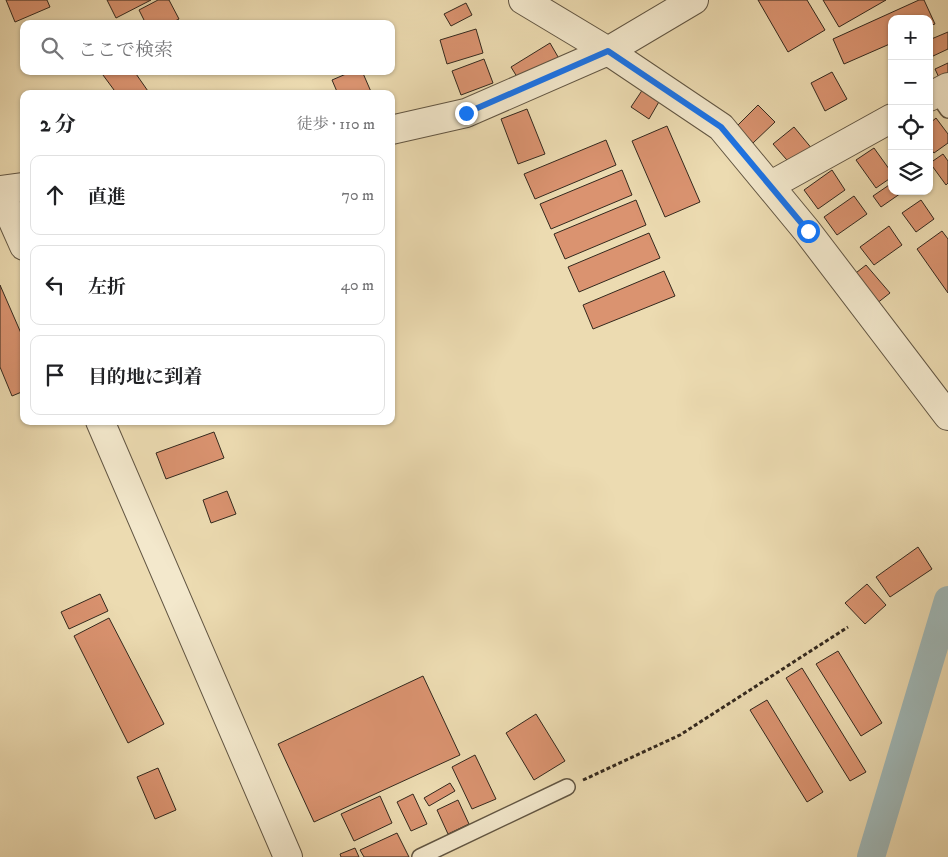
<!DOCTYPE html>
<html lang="ja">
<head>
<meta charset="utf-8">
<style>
  :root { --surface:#fff; --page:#f2f2f2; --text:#202124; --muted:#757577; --line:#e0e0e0 }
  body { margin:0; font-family:"IM FELL DW Pica","Noto Serif JP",serif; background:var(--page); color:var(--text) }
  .controls { position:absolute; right:15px; top:15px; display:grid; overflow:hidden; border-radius:10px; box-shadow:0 1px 4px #0004 }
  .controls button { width:45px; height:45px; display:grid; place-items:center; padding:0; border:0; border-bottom:1px solid var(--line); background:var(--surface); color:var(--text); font:25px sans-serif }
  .stop { position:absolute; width:15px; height:15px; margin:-11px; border:4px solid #1a73e8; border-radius:50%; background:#fff }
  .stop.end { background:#1a73e8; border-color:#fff; box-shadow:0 1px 5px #0008 }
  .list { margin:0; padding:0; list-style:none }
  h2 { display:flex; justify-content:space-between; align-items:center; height:65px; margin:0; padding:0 20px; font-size:21px }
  h2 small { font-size:16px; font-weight:400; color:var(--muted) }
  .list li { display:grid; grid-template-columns:32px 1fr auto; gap:15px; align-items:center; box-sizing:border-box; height:80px; margin:0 10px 10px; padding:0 10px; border:1px solid var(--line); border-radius:10px }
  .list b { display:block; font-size:19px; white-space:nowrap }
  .list em { font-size:16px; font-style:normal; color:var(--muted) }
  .icon { flex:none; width:28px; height:28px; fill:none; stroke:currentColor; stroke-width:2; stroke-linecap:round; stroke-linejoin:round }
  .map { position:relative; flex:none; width:948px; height:857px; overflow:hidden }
  .search { position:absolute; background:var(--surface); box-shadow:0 1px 4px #0004; left:20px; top:20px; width:375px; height:55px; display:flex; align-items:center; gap:12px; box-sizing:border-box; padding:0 18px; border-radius:10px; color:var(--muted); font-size:19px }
  .panel { position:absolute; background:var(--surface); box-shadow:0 1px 4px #0004; left:20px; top:90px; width:375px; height:335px; border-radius:10px }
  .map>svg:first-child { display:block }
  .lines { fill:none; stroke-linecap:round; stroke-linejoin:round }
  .canal { stroke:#9fb8b8; stroke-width:28 }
  .building { fill:#da9370; stroke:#33281d }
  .service-casing { stroke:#615542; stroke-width:18 }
  .minor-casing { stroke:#615542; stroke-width:30 }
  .tertiary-casing { stroke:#615542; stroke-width:30 }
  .path { stroke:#33281d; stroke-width:3; stroke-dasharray:4 2.5; stroke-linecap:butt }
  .service { stroke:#f3e8cc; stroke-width:15 }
  .minor { stroke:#f3e8cc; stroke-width:28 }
  .tertiary { stroke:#f3e8cc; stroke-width:28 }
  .route { stroke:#1a73e8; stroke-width:6 }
</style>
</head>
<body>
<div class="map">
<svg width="948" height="857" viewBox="0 0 948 857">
  <rect width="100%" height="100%" fill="#ecdbb1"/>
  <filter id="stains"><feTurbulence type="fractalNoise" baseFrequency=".004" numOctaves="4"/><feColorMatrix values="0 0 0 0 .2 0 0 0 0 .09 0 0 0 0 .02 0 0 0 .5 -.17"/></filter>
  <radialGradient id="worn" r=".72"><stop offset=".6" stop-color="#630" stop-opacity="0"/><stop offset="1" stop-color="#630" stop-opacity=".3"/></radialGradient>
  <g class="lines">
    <path class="canal" d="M871,857L948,600"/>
  </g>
  <path class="building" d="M6,0H47L50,7L15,22Z
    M107,0H151L116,18Z
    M158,0H169L179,19L169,24H146L139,10Z
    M758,0H807L825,30L788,52Z
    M823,0H886L839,27Z
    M919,0H924L935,24L929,26V19H892V43L844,64L833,39Z
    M466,3L472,15L451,26L444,14Z
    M476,29L483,53L447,64L440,40Z
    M948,32V49L931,57L929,53V40Z
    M550,43L561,62L522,85L511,67Z
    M484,59L493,83L461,95L452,71Z
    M948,63V79L941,82L935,69Z
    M100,71H134L150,94H117Z
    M353,71H362L372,94H338L332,80Z
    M832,72L847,99L825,111L811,83Z
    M643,89L660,100L649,119L631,107Z
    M758,105L775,122L753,143L737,126Z
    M527,109L545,154L518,164L501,119Z
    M936,118L948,134V143L934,153L929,147V124Z
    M667,126L700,202L665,217L632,141Z
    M794,127L813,150L793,167L773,144Z
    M606,140L616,165L535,199L524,174Z
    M874,148L892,173V177L876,188L856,160Z
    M943,154L948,161V183L946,185L930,163Z
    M622,170L632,195L551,229L540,204Z
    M832,170L845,190L818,209L804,190Z
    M892,183V191H904L881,207L873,196Z
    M854,196L867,214L837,235L824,217Z
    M636,200L646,225L565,259L554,234Z
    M921,200L934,219L916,232L902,213Z
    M889,226L902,245L874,265L860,247Z
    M942,231L948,239V293L917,249Z
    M649,233L660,258L579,292L568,267Z
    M866,265L890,293L876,304L852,276Z
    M664,271L675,296L593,329L583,305Z
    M0,285L24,340V391L12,396L0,367Z
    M214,432L224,458L166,479L156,453Z
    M227,491L236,514L211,523L203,500Z
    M918,547L932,569L890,597L876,577Z
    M867,584L886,605L865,624L845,603Z
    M100,594L108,611L69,629L61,612Z
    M109,618L164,724L128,743L74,636Z
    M838,651L882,723L861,736L816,664Z
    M802,668L866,772L850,781L786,678Z
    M423,676L460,755L314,822L278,744Z
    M767,700L823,792L807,802L750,710Z
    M536,714L565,761L534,780L506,733Z
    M475,755L496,799L472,809L452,767Z
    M158,768L176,810L155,819L137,777Z
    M450,783L455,791L429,806L424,798Z
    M413,794L427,824L411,831L397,802Z
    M380,796L392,823L354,841L341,814Z
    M458,800L469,824L448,834L437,810Z
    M397,833L409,857H364L360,850Z
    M355,848L359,857H341L340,854Z"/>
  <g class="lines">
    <g class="service-casing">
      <path id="service" d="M936,93L948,110
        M420,857L567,787"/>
    </g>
    <g class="minor-casing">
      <path id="minor" d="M523,0L608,51L721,127L807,231L948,416
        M929,97L948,87
        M391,130L466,113L608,51L694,0
        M771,185L892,118
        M0,190L24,187"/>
    </g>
    <g class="tertiary-casing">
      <path id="tertiary" d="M0,192L24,246
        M100,421L288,857"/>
    </g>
    <path class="path" d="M583,780L680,735L848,627"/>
    <use href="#service" class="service"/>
    <use href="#minor" class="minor"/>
    <use href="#tertiary" class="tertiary"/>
  </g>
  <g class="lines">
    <path class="route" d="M466,113L608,51L721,127L808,231"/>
  </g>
  <rect width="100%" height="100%" filter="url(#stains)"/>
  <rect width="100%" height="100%" fill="url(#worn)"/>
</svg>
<div class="controls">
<button>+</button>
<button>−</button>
<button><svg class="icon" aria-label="locate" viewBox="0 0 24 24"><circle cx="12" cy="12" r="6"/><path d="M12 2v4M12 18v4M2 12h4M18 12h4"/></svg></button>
<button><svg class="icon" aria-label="layers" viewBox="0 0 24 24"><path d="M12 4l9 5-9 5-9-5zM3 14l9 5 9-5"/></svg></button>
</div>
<div class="stop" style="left:808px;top:231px"></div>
<div class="stop end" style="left:466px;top:113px"></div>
<div class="search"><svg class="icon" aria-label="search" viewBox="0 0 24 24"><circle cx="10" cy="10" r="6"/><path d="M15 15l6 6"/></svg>ここで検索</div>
<section class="panel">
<h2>2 分<small>徒歩 · 110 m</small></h2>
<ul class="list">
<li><svg class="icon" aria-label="ahead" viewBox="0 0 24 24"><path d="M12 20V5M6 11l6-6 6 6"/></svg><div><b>直進</b></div><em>70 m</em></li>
<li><svg class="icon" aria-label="left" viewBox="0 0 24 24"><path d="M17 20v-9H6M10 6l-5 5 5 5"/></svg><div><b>左折</b></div><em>40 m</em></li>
<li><svg class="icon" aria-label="arrive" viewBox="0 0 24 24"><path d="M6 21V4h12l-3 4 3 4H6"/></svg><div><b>目的地に到着</b></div></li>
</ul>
</section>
</div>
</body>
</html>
